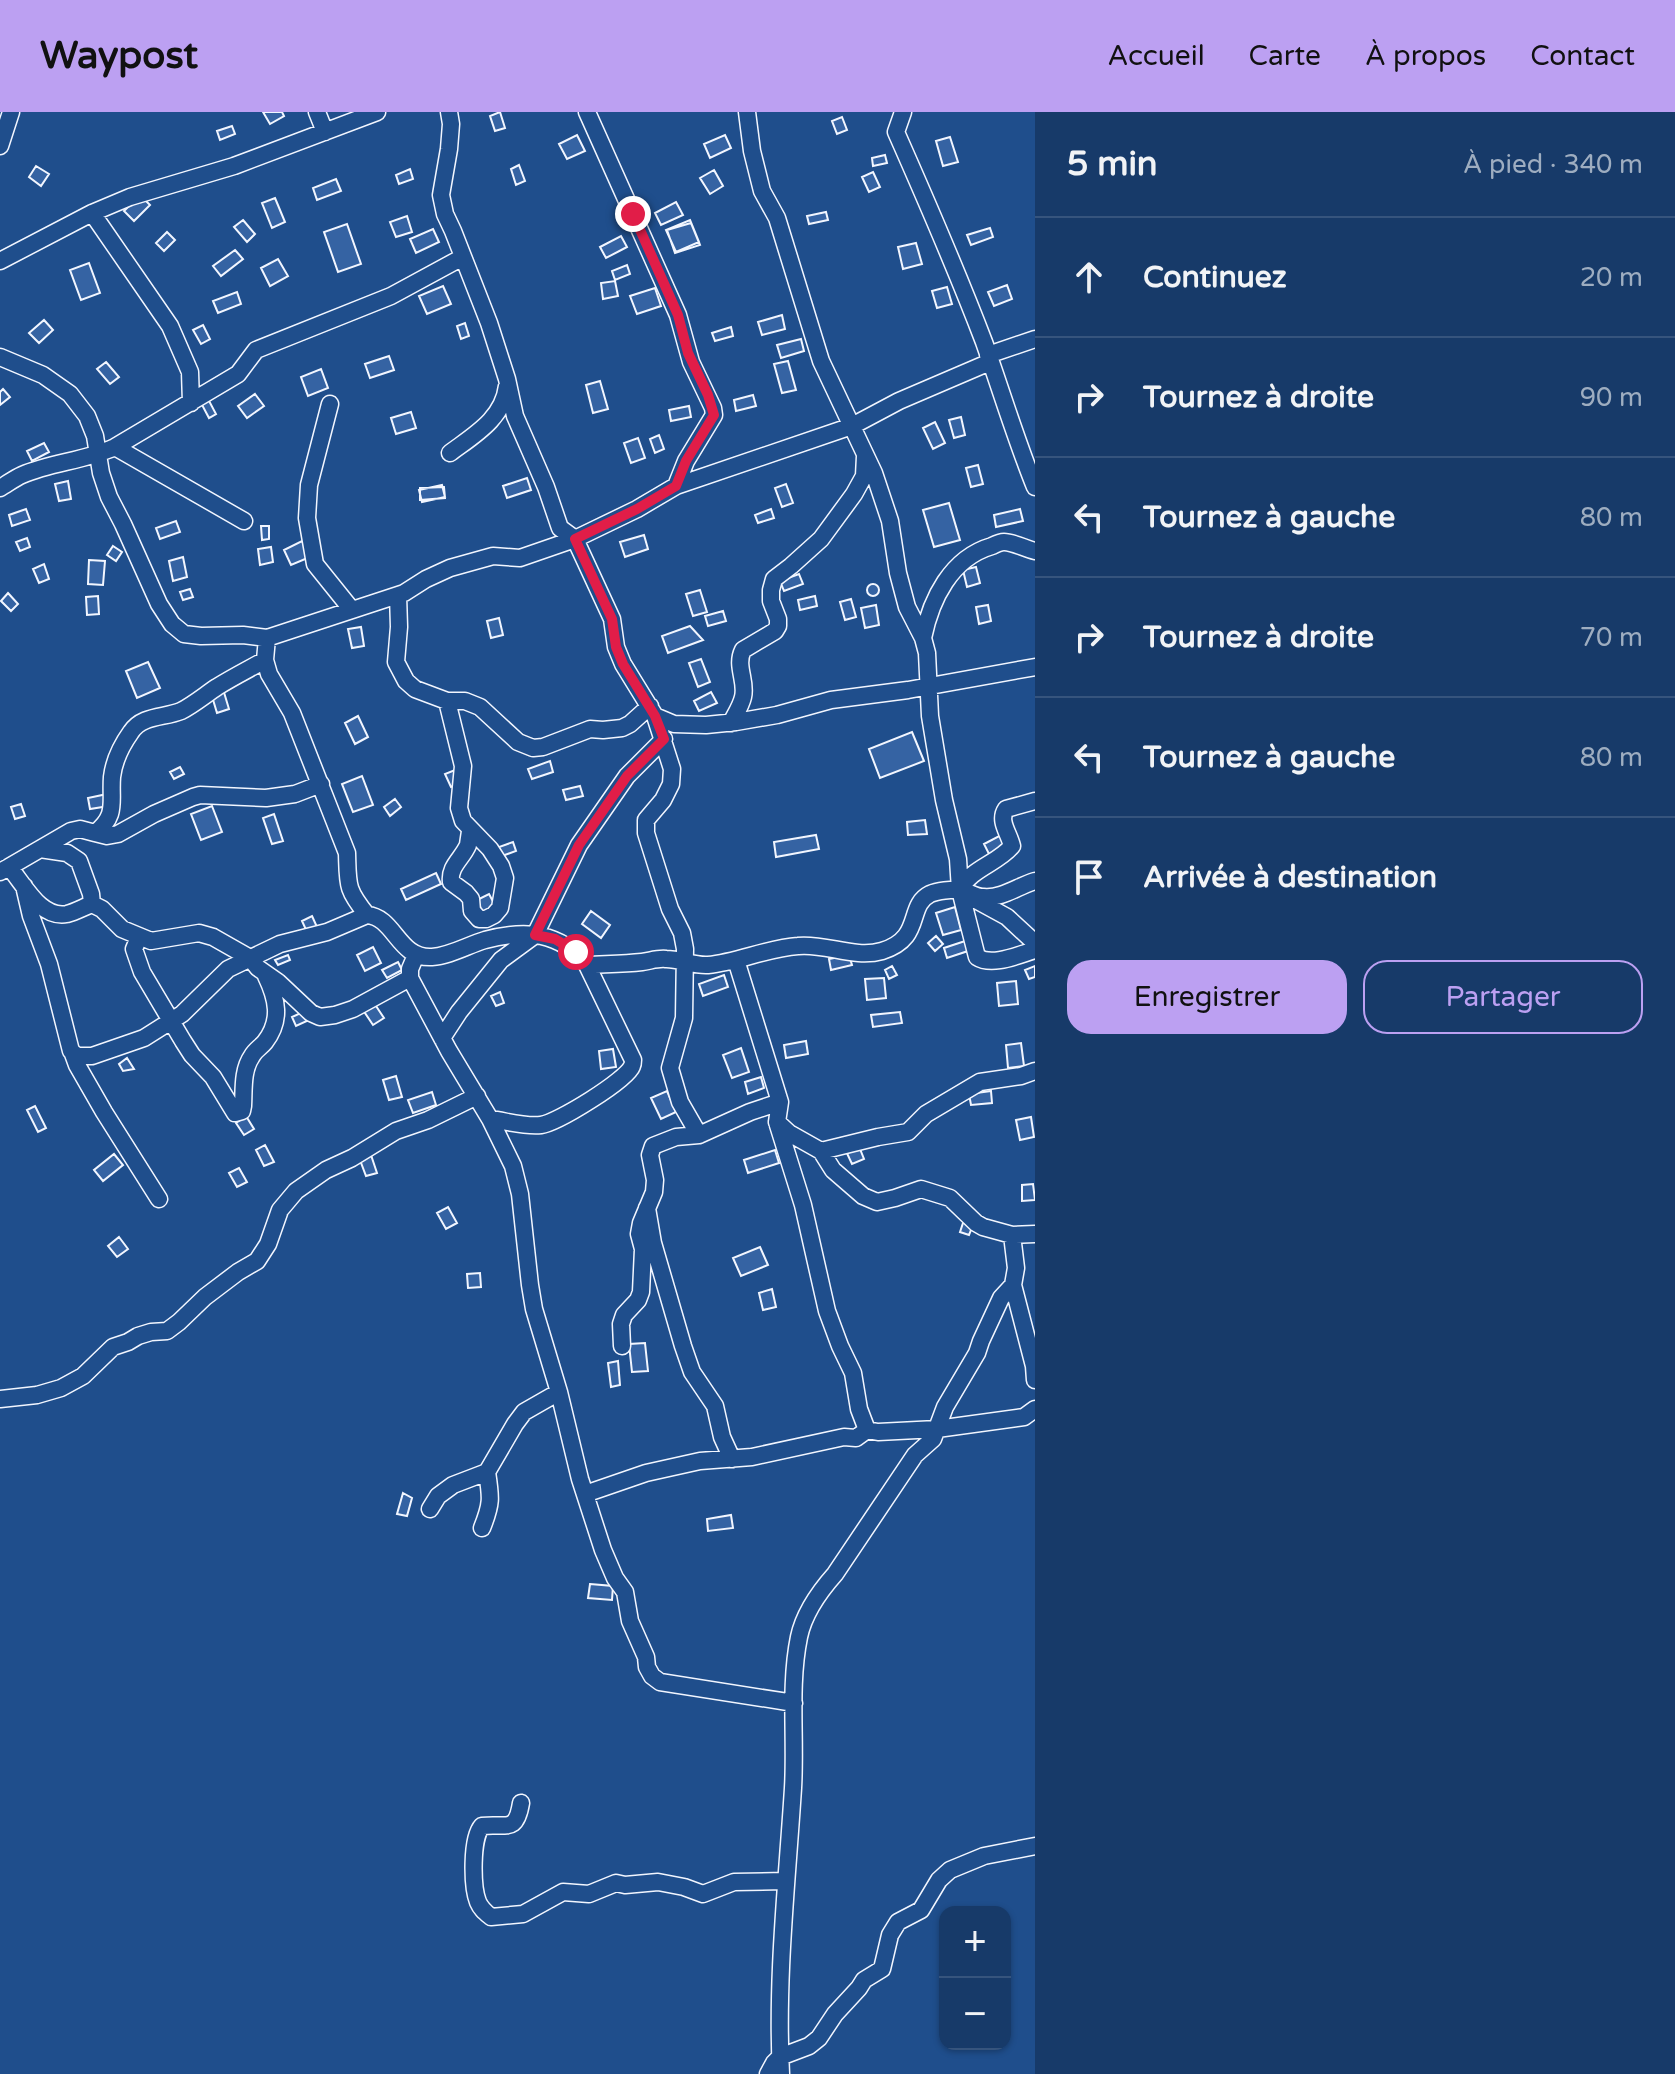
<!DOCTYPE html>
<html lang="fr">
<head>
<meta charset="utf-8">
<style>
  :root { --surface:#173a69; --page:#244571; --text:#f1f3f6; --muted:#9eadc0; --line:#36547d; --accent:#bca0f2 }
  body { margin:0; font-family:"Varela Round",sans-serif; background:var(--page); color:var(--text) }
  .controls { position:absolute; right:24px; bottom:24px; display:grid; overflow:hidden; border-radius:16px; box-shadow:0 2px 6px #0004 }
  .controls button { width:72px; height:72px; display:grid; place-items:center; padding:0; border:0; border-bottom:2px solid var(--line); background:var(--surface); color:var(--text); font:40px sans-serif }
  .stop { position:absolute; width:24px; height:24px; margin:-18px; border:6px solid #e11d48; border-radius:50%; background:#fff }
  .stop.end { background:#e11d48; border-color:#fff; box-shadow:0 2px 8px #0008 }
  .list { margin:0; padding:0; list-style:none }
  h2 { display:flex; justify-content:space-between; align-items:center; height:104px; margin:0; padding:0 32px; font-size:34px }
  h2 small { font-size:26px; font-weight:400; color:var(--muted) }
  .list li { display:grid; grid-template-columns:52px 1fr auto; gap:24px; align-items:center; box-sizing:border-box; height:120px; padding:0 32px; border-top:2px solid var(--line) }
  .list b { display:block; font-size:30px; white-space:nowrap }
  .list em { font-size:26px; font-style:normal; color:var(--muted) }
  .actions { display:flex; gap:16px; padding:24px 32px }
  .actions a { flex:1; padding:18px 0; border:2px solid var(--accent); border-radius:24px; text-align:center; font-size:28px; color:var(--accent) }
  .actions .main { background:var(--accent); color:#111 }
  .icon { flex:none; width:44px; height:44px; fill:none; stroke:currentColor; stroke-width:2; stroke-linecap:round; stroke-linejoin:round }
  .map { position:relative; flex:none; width:1035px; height:1962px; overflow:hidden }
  header { display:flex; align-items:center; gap:48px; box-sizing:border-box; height:112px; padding:0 40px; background:var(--accent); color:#111 }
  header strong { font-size:38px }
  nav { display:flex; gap:44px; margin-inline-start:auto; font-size:28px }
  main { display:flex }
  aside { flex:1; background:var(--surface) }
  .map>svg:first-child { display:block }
  .building { fill:#3563a3; stroke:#f2f6ff; stroke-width:2 }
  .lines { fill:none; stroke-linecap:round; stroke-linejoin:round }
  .street-casing { stroke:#f2f6ff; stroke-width:19 }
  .street { stroke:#1f4e8c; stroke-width:16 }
  .route { stroke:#e11d48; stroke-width:10 }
</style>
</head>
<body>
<header>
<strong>Waypost</strong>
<nav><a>Accueil</a><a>Carte</a><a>À propos</a><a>Contact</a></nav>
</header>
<main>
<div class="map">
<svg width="1035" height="1962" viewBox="0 0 1035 1962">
  <rect width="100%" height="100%" fill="#1f4e8c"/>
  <path class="building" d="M263,0H282L284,4L270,12Z
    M500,0L505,16L495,19L490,4Z
    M842,5L847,18L837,22L832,9Z
    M232,14L235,22L220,28L217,19Z
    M577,23L585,39L567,47L559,32Z
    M725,23L731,36L710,46L704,32Z
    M950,25L958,50L943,54L936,29Z
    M885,43L887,51L873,54L872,46Z
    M519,53L525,69L516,73L511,57Z
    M36,54L49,62L41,74L29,65Z
    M410,57L413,67L399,72L396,63Z
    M714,58L723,74L710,82L700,66Z
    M873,60L880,75L869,80L862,65Z
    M336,67L341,79L317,88L313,76Z
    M140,83L150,93L134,109L124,99Z
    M275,86L285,110L272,116L262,91Z
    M676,90L683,103L661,113L655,101Z
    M826,100L828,108L809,112L807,104Z
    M407,104L412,120L396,125L390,110Z
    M243,108L255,122L247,130L234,115Z
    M690,108L699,130L676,140L666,118Z
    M691,111L700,133L675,141L667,118Z
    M347,112L361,152L338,160L324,120Z
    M990,116L993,125L971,133L967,123Z
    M433,117L439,130L416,141L410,127Z
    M167,120L175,128L164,139L156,131Z
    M621,124L627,135L606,146L600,135Z
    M916,131L922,152L903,157L898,135Z
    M235,138L243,147L221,164L213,154Z
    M278,147L288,164L270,174L261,156Z
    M89,151L100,181L81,188L70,158Z
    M627,153L630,162L615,168L612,159Z
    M615,169L618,184L603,187L601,171Z
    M1007,173L1012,187L994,194L988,180Z
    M443,174L451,192L427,202L419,184Z
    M947,175L952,192L937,196L932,179Z
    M655,176L661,194L637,202L630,184Z
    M237,180L241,192L218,201L213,189Z
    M782,203L785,217L762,223L758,210Z
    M44,208L53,218L39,231L29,221Z
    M465,211L469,224L461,227L457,214Z
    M203,213L210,227L201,232L193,218Z
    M731,215L733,224L715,229L712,221Z
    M801,227L804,239L781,246L777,233Z
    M389,244L394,258L370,266L365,252Z
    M788,249L796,278L782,281L774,252Z
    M106,250L119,265L110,272L97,257Z
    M321,257L328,276L308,284L301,265Z
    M600,269L608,297L593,301L586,273Z
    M3,277L10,285L0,293V280Z
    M255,282L264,294L247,306L238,294Z
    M753,283L756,294L736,299L734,288Z
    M208,287L216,302L209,306L201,291Z
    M689,294L691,305L671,309L669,298Z
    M411,300L416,316L396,322L391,306Z
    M961,305L965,323L954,326L949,308Z
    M935,310L945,331L933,337L923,316Z
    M659,323L664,337L655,341L650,327Z
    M638,326L645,346L631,351L624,331Z
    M44,331L49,340L32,349L27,339Z
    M978,353L983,372L971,375L966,356Z
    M527,366L531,378L507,386L503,374Z
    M68,369L71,387L59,389L55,372Z
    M786,372L793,391L782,395L775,376Z
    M442,373L445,385L422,390L419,378Z
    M444,375L445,386L420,388V376Z
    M949,391L960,428L934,435L923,398Z
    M26,397L30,408L12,414L9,403Z
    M771,397L774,406L758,411L755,403Z
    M1020,397L1023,409L996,415L994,403Z
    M176,409L180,420L160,427L156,416Z
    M261,414H269V427L262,428Z
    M644,423L648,437L625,445L620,430Z
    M27,426L30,435L20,439L16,430Z
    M302,429L310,445L291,453L284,438Z
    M113,434L122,440L116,449L107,443Z
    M271,435L273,450L260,453L258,437Z
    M183,445L187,465L173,469L169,449Z
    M89,448L105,449L103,473L88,472Z
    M44,452L49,467L39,471L33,457Z
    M976,455L980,471L967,475L963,458Z
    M799,462L803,472L784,479L780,469Z
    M867 478a6 6 0 1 1 12 0a6 6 0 1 1-12 0Z
    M190,477L193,485L183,488L180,480Z
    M700,478L707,500L693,504L686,482Z
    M8,481L18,492L11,499L1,489Z
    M98,484L99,502L87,503L86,485Z
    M815,484L817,494L800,498L798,488Z
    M851,487L856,505L845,508L840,490Z
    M876,493L879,513L865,516L861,496Z
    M988,493L991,509L979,512L976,495Z
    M723,499L726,509L708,514L705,504Z
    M499,506L503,523L491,526L487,509Z
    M690,514L703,528L668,541L662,524Z
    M361,515L364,534L352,536L348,517Z
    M701,547L710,570L698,575L689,551Z
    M148,550L160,576L137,586L126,559Z
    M223,577L229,597L217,601L211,581Z
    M711,580L717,591L699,599L694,589Z
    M358,604L368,625L355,632L345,611Z
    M912,620L924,649L880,666L869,637Z
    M550,649L553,660L532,667L528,657Z
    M180,655L184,662L174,667L170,660Z
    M455,658L460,672L451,675L445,662Z
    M362,664L373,693L353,700L342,672Z
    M580,674L583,684L566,688L563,678Z
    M107,682L109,694L90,697L88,686Z
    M395,687L401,695L390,704L384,695Z
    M21,692L25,704L15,707L11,695Z
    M212,694L222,720L201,728L191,702Z
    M274,702L283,729L272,732L263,706Z
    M925,708L927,722L908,723L907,710Z
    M1003,722L1009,734L990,744L984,732Z
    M816,723L819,737L776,745L774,730Z
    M513,730L516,739L502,744L499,735Z
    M436,761L441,772L406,788L401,777Z
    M489,782L497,797L484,803L477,788Z
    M955,795L961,818L943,823L936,801Z
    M591,799L610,813L601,826L582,812Z
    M312,804L317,815L307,820L302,809Z
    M936,824L943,832L935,839L928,831Z
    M965,829L968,839L947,846L944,836Z
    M373,835L381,851L365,859L357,843Z
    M288,843L290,848L278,853L275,848Z
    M849,843L852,853L831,858L829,847Z
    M398,850L402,858L387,866L382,858Z
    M892,854L897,863L889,867L885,858Z
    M1035,854V865L1029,867L1025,858Z
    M724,863L728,875L703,884L699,872Z
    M884,866L886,886L867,888L865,867Z
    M1016,869L1018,892L999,894L997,871Z
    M500,880L504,891L496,894L491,884Z
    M374,891L384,906L373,913L363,898Z
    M305,899L309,908L296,914L292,905Z
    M900,900L902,911L873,915L871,903Z
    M806,929L808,942L786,946L784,933Z
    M1021,931L1024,954L1008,956L1006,933Z
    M741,936L749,960L732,966L723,943Z
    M613,937L616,955L601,957L599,939Z
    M127,946L134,957L123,959L119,952Z
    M396,964L402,985L389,988L383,968Z
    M761,965L764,976L748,982L745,970Z
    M667,979L676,1000L661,1007L651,986Z
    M991,979L992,991L971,993L969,982Z
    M432,980L436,993L413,1001L408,988Z
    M35,994L46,1016L38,1020L27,998Z
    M246,1004L254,1017L244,1023L236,1011Z
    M1031,1005L1034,1025L1020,1028L1016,1008Z
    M858,1032L864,1047L852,1052L845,1037Z
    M265,1033L274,1050L264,1054L256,1038Z
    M775,1038L779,1051L748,1061L744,1048Z
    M114,1042L123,1053L103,1069L94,1058Z
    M371,1043L377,1061L366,1064L360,1048Z
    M239,1056L247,1070L237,1075L229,1061Z
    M1033,1072L1035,1088L1022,1089V1073Z
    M448,1095L457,1111L446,1117L437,1101Z
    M964,1108L974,1110L969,1123L960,1120Z
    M119,1125L128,1137L117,1145L108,1134Z
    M760,1135L768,1153L741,1164L733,1146Z
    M480,1161L481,1175L468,1176L467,1162Z
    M772,1177L776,1195L763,1198L759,1181Z
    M645,1231L648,1259L632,1260L629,1232Z
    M618,1249L620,1273L611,1275L608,1251Z
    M403,1381L412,1386L407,1404L397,1402Z
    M731,1403L733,1416L708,1419L707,1407Z
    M590,1472L613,1474L612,1488L588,1486Z"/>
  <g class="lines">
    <g class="street-casing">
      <path id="street" d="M317,0L325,20
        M449,0L451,12L449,37L441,83L445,102L453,119L489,211L507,267L515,304L546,375L560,416L575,427L612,507L616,535L623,552L655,604L672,657L671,672L663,688L646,708V721L670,797L682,821L685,837L684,906L670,956L680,990L699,1023L750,1000L780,990L777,1010L789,1021L821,1039L833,1058L863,1084L877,1090L895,1086L921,1077L950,1086L976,1111L983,1115L1012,1123L1035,1122
        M587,0L678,203L691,250L713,296L714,303L686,349L676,374
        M747,0L752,39L762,79L777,106L821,249L874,361L890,409L898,461L907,495L923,526L927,541L930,604L944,688L958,747L960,778L977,845C992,855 1018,843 1035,838
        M903,0L896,20C927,90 957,159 984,230C1001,278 1016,328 1035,375
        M0,34L11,0
        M92,101L170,214L190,260L191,291
        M0,149L92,101L130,85L234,54L377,0
        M988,243L1035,227
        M0,245L43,263L70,282L87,304L95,324L101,361L109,385L123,412L159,492L172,512L184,522L201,524L243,523L267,526L404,481L426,467L450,456L493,444L520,446L575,427L637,397L676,374L852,314L899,289L990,250
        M330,292L309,373L307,406L315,452L352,498
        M115,335L244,409
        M450,341C474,323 503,307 507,274
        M0,376C7,372 15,366 22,363C52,350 85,349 115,335L238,262L256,238L391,184L463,145
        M398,483L399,515L396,550L406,569L415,577L447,589H465L480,595L518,630L533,636L543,635L590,617L603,618L622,616L630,612L650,594
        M267,526L265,548L269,562L292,601L347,741C348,773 346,777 367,803C395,805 398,847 432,845C450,844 468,833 485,828C526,817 560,820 587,853L633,948C633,950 633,952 632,954C627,968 557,1011 541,1013C525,1015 506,1009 490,1007
        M923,526C931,487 951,446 992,434C996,432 1000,430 1004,430C1013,430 1026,437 1035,439
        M447,589L463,654L459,696L463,709L490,737L501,754L505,766L500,796L494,803L486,807H479L472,799L471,787L466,781L451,770C449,754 462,747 468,733C468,732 470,720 470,719
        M655,604L674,612L706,613L736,610L777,603L831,588L908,578L1035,555
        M731,611C735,603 741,594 743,585C747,569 735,554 743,538L775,519L778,514V507L771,489V478L774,467L791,454L821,427L854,382L864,364L865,344
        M95,721L107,724L118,722L154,702L193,685L200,683L266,686L295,682L321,672
        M40,737L67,741L79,749L91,782L92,792
        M9,755L71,719L80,717L95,721C118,703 110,690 112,665C114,648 121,634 131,620C142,603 164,606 181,599C193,593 205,583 217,575C233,565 249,557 265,548
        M0,760L9,755C24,772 40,807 67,802C75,800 84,795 92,792L102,797L122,817L151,829L199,821L213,825L250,846L258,856L278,870L311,901L320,905L335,903L353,897L410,866
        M24,774L31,804L49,852L71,939L77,944H92L144,926L182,902L228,857L280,832L327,820L367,803
        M960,778C971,756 997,752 1012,734C1009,721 998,709 1006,697L1035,689
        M974,787L1007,805L1035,831
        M139,825L134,837L142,860L183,929L192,943L213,965L235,1001L242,999L243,994C244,978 242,958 252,944C255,938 261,935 265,930C282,908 277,887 266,864
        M416,843L410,857V866L449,939L490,1007L513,1054L520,1082L530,1173L534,1197L559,1280L580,1367L603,1438L615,1466L625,1480L630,1509L646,1545L647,1555L652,1564L660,1570L794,1591
        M736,848L780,990
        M587,853C605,852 624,852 642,850C650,849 658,846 666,847C680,847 694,854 708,853C739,850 767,836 798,834C826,831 854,847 882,839C924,826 906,794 930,782C937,779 952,777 960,778C968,779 975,785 983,785C1002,787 1018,774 1035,769
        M442,926L459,900L501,848L535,823L579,733L627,664L664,627
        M73,942L77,953L104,1000L159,1087
        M777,1010L803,1093L827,1199L840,1234L853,1261L859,1297L867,1318
        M821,1039L878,1025L908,1020L926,1002L980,970L1021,964L1035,959
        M647,1096L653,1131L683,1234L692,1260L715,1294L722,1325L732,1347
        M1013,1173L1034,1254L1035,1268
        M622,1234L621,1212L624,1203L638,1188L641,1180L643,1137L639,1122L641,1111L654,1080L655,1068L650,1043L653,1034L676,1025L699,1023
        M0,1287L37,1283L61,1276L83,1264L113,1235L128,1230L138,1224L151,1220L167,1219L179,1210L205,1185L238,1160L257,1149L268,1132L280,1098L296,1079L326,1058L352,1046L396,1019L428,1008L477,984
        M585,1382L646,1361L700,1349L752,1345L844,1325L856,1326L867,1318L878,1320L937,1317L1024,1305L1035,1297
        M430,1397L438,1384L453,1373L487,1360L515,1312L524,1300L559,1280
        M482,1416C492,1391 491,1386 487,1360
        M521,1691C516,1722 506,1711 482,1714C471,1726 472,1775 478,1790C481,1797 485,1800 491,1805L523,1802L563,1780L589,1782L616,1771L625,1773L658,1770L684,1775L703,1782L734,1770L785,1769
        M768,1962L774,1951L780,1945L809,1934L819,1926L835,1902L859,1876L864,1868L882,1857L890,1823L898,1810L921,1798L939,1768L950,1758L984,1744L1035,1734
        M781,1962C776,1867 787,1771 793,1676C796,1626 789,1574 799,1525C804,1501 819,1480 835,1462L915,1343L933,1327L945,1295L977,1241L981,1229L1001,1186L1013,1173L1016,1156L1012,1123"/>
    </g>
    <use href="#street" class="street"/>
  </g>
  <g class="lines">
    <path class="route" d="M576,840L555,827L535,823L579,733L627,664L664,627L655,604L623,552L616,535L612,507L575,427L637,397L676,374L686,349L714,303L708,283L688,241L678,203L633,102"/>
  </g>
</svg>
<div class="controls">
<button>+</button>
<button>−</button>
</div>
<div class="stop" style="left:576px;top:840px"></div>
<div class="stop end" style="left:633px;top:102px"></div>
</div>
<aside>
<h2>5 min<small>À pied · 340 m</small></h2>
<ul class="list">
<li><svg class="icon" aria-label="ahead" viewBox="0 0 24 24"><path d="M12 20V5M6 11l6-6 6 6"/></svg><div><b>Continuez</b></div><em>20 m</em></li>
<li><svg class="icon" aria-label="right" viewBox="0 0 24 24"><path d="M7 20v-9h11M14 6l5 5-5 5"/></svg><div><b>Tournez à droite</b></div><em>90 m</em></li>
<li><svg class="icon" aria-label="left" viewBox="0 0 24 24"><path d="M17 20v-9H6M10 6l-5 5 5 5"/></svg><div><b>Tournez à gauche</b></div><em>80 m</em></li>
<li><svg class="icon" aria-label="right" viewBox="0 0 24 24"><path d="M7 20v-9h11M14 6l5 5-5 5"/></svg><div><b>Tournez à droite</b></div><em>70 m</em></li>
<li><svg class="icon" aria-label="left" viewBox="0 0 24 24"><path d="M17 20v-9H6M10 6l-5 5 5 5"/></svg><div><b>Tournez à gauche</b></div><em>80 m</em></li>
<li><svg class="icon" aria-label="arrive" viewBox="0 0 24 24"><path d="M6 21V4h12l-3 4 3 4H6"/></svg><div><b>Arrivée à destination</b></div></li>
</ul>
<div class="actions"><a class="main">Enregistrer</a><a>Partager</a></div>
</aside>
</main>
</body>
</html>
